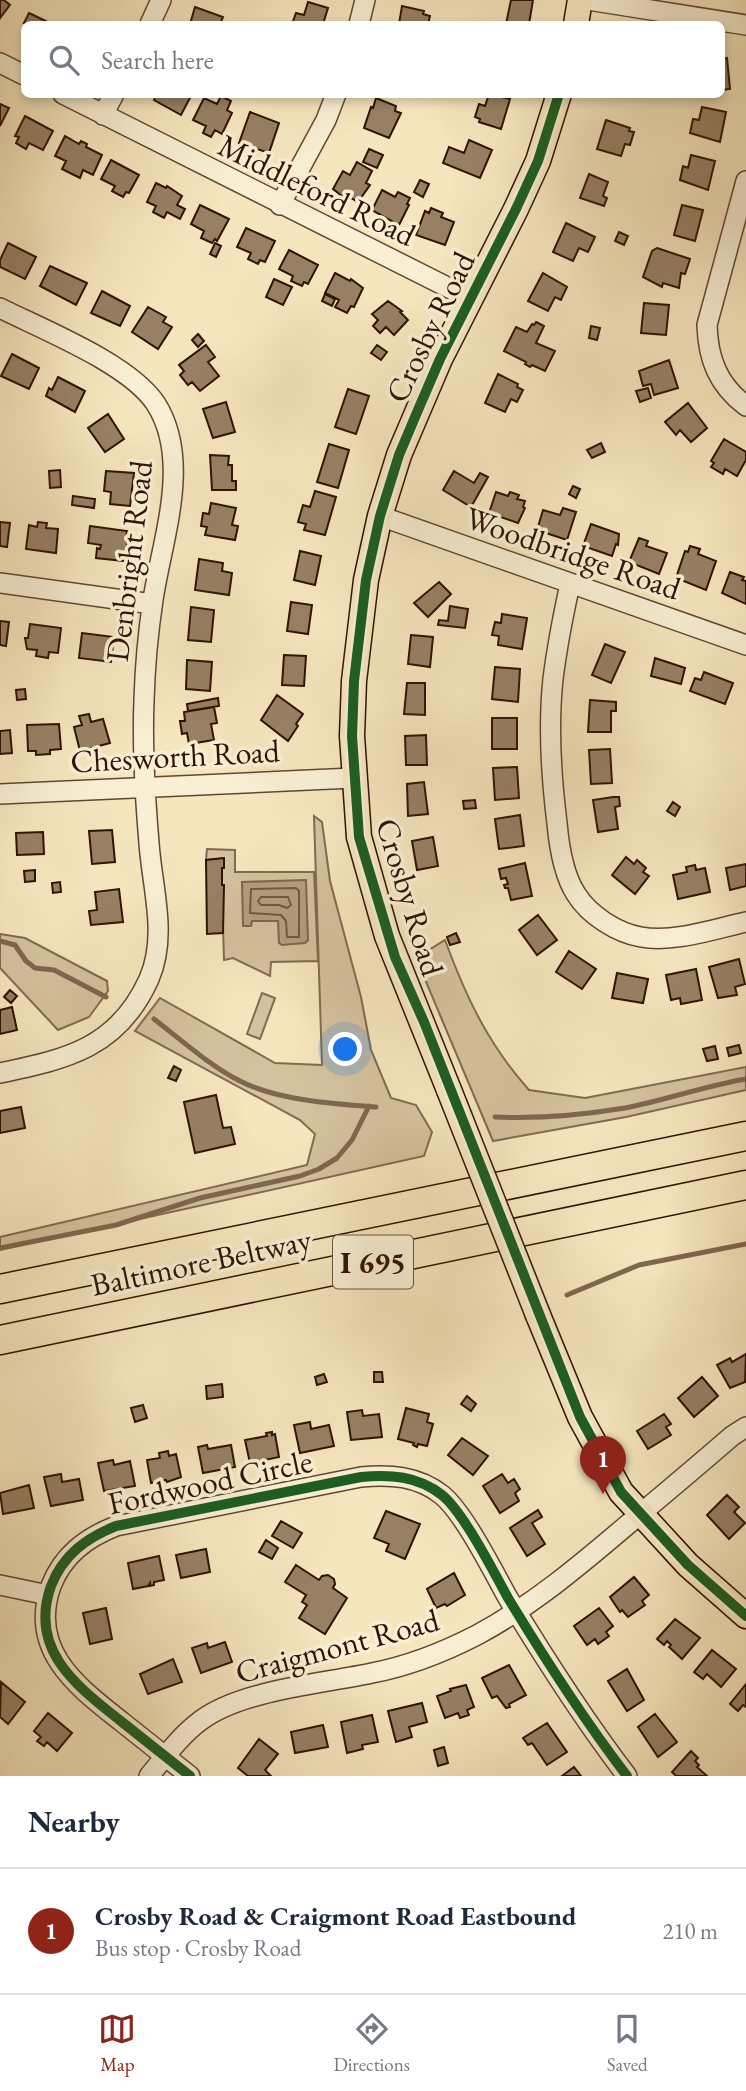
<!DOCTYPE html>
<html lang="en">
<head>
<meta charset="utf-8">
<style>
  :root { --surface:#fff; --page:#f6f6f7; --text:#1f2937; --muted:#747a83; --line:#e0e1e3; --accent:#8f2418 }
  body { margin:0; font-family:"EB Garamond",serif; background:var(--page); color:var(--text) }
  .you { position:absolute; left:346px; top:1050px; width:24px; height:24px; margin:-18px; border:5px solid #fff; border-radius:50%; background:#1a73e8; box-shadow:0 0 0 10px #1a73e833 }
  .badge { display:grid; place-items:center; width:46px; height:46px; border-radius:50%; background:var(--accent); color:#fff; font-size:23px; font-weight:700 }
  .pin { position:absolute; translate:-50% -58px; filter:drop-shadow(0 2px 4px #0008) }
  .pin::after { content:''; position:absolute; top:37px; width:24px; height:21px; background:inherit; clip-path:polygon(0 0,100% 0,50% 100%) }
  .list { margin:0; padding:0; list-style:none }
  h2 { display:flex; justify-content:space-between; align-items:center; height:91px; margin:0; padding:0 28px; font-size:30px }
  h2 small { font-size:23px; font-weight:400; color:var(--muted) }
  .list li { display:grid; grid-template-columns:46px 1fr auto; gap:21px; align-items:center; box-sizing:border-box; height:126px; padding:0 28px; border-top:2px solid var(--line) }
  .list b { display:block; font-size:26px; white-space:nowrap }
  .list p { margin:0; font-size:23px; white-space:nowrap; color:var(--muted) }
  .list em { font-size:23px; font-style:normal; color:var(--muted) }
  .icon { flex:none; width:38px; height:38px; fill:none; stroke:currentColor; stroke-width:2; stroke-linecap:round; stroke-linejoin:round }
  .map { position:relative; flex:none; width:746px; height:1776px; overflow:hidden }
  .search { position:absolute; background:var(--surface); box-shadow:0 4px 10px #0003; left:21px; right:21px; top:21px; height:77px; display:flex; align-items:center; gap:18px; box-sizing:border-box; padding:0 24px; border-radius:10px; color:var(--muted); font-size:26px }
  .sheet { height:217px; background:var(--surface) }
  nav { display:flex; justify-content:space-around; align-items:center; box-sizing:border-box; height:98px; border-top:2px solid var(--line); background:var(--surface); font-size:19px; color:var(--muted) }
  nav a { display:grid; justify-items:center; gap:4px }
  nav .on { color:var(--accent) }
  .map>svg:first-child { display:block }
  .green { fill:#d4c29e; stroke:#826a51; stroke-width:2 }
  .water { fill:#b39e7e; stroke:#7f664d; stroke-width:2 }
  .lines { fill:none; stroke-linecap:round; stroke-linejoin:round }
  .shore { stroke:#725841; stroke-width:2 }
  .stream { stroke:#7f664d; stroke-width:5 }
  .building { fill:#978064; stroke:#301104; stroke-width:2 }
  .minor-casing { stroke:#624632; stroke-width:22 }
  .major-casing { stroke:#301104; stroke-width:27 }
  .highway-casing { stroke:#301104; stroke-width:31 }
  .minor { stroke:#f9efd4; stroke-width:19 }
  .major { stroke:#f6e6bd; stroke-width:24 }
  .highway { stroke:#f6e6bd; stroke-width:28 }
  .major-bridge-casing { stroke:#301104; stroke-width:27; stroke-linecap:butt }
  .major-bridge { stroke:#f6e6bd; stroke-width:24 }
  .cycleway-casing { stroke:#f9efd4; stroke-width:15 }
  .cycleway { stroke:#1b5e20; stroke-width:10 }
  .labels { text-anchor:middle; dominant-baseline:central; stroke-width:7; stroke-linejoin:round; paint-order:stroke }
  .shield { fill:#f9efd4; stroke:#6c5442; stroke-width:2 }
  .shield-label { font-size:30px; font-weight:bold; fill:#301104 }
  .street-label { font-size:32px; fill:#301104; stroke:#f9efd4 }
</style>
</head>
<body>
<div class="map">
<svg width="746" height="1776" viewBox="0 0 746 1776">
  <rect width="100%" height="100%" fill="#f6e6bd"/>
  <filter id="stains"><feTurbulence type="fractalNoise" baseFrequency=".00286" numOctaves="4"/><feColorMatrix values="0 0 0 0 .2 0 0 0 0 .09 0 0 0 0 .02 0 0 0 .5 -.17"/></filter>
  <radialGradient id="worn" r=".72"><stop offset=".6" stop-color="#630" stop-opacity="0"/><stop offset="1" stop-color="#630" stop-opacity=".3"/></radialGradient>
  <path class="green" d="M314,816L322,822L330,881L361,997L371,1050L391,1098L416,1105L432,1132L424,1156L0,1250V1237L307,1165L315,1134L300,1120L135,1031L160,998L275,1063L322,1065Z
    M207,849L235,850V872H314L318,961L271,962L270,976L233,958L224,960L222,894L224,886L222,885V868H224V858L206,860Z
    M0,934L25,938L107,981L108,991L89,1017L58,1030L0,968Z
    M445,940C466,997 488,1044 529,1090L585,1098L746,1067V1090L626,1117L493,1141L416,958Z
    M262,993L275,998L260,1039L247,1034Z"/>
  <path class="water" d="M306,880L308,940L305,943L282,945L279,943L278,921H252L251,926H243L242,882Z"/>
  <g class="lines">
    <path class="shore" d="M296,888L299,891V937H287L286,921L281,915L250,913L251,889Z
      M261,897H288L291,905L287,908L279,905H261L258,901Z"/>
    <path class="stream" d="M0,941L15,945L26,961L35,968L54,970L106,997
      M154,1019C181,1040 208,1064 238,1080C275,1100 334,1104 376,1107
      M495,1117C539,1119 582,1115 625,1108C666,1100 705,1086 746,1079
      M0,1248L116,1225L200,1198L300,1176L319,1169L337,1158L352,1140L369,1106
      M567,1295L639,1265L746,1244"/>
  </g>
  <path class="building" d="M0,0H4L10,5L0,18Z
    M511,0H533L529,24H506Z
    M308,2L328,8L323,24H292L296,13L304,15Z
    M402,6L424,11L423,14L430,16L428,24H399Z
    M195,7L223,17L220,24H190Z
    M29,13L52,24L24,23Z
    M727,58L730,89L722,90V59Z
    M156,94H192L181,115L154,100Z
    M489,94L510,99L501,129L479,122L480,119L475,117L479,104L485,106Z
    M221,96L231,101L227,110L232,113L222,134L215,130L211,137L203,133L206,126L193,120L204,98L217,104Z
    M376,98L396,106L395,111L401,113L389,138L364,128L371,107L373,108Z
    M0,104L9,108L0,126Z
    M702,107L726,112L720,142L690,133L693,119L699,120Z
    M250,112L279,123L269,153L239,143Z
    M25,116L53,131L43,150L29,143L26,149L16,143L19,137L15,136Z
    M606,120L630,128L629,131L634,132L630,145L625,144L621,156L597,149Z
    M65,136L79,144L81,141L87,144L86,147L102,155L93,175L83,170L80,178L62,169L66,161L55,156Z
    M469,140L492,150L480,178L443,163L449,147L464,153Z
    M369,149L383,155L377,168L363,162Z
    M691,155L715,161L708,190L680,180L683,166L688,168Z
    M111,160L139,175L129,193L126,192L123,197L112,191L115,186L101,179Z
    M357,162L372,171L366,183L370,185L358,202L349,197L347,200L333,189L343,171L350,175Z
    M589,174L608,182L603,196L607,198L604,206L580,198Z
    M420,180L429,184L423,197L414,192Z
    M156,183L166,188L167,186L182,196L177,205L185,209L180,219L167,212L164,218L153,212L156,206L147,202Z
    M382,190L395,197L398,192L410,198L407,204L409,205L399,225L372,210Z
    M200,205L229,219L217,241L215,239L212,243L201,238L204,231L191,224Z
    M682,205L703,210L695,241L674,235Z
    M431,208L443,213L441,217L454,222L445,245L416,235L425,211L429,213Z
    M566,223L595,237L588,252L579,248L573,261L553,252Z
    M246,228L275,241L265,262L260,260L258,264L248,259L251,253L237,247Z
    M619,232L628,236L624,245L615,241Z
    M8,243L36,257L25,279L0,267V260Z
    M215,243L221,246L216,257L210,254Z
    M657,248L690,259L685,274L681,273L679,288L663,283L662,287L643,277L652,251Z
    M289,250L318,265L308,284L304,282L302,286L291,281L293,276L279,269Z
    M50,266L87,283L76,305L40,286Z
    M335,273L350,281L351,279L363,288L354,307L351,306L347,313L335,307L339,300L325,293Z
    M543,273L567,287L561,300L555,297L548,311L528,301Z
    M274,279L292,287L283,305L266,297Z
    M102,291L130,306L120,326L91,313Z
    M325,294L335,299L332,306L322,301Z
    M388,301L402,311L400,312L408,320L394,335L386,327L380,333L373,326L378,320L372,314Z
    M644,303L669,305L666,335L641,333Z
    M148,307L166,317L163,322L172,327L158,349L132,332Z
    M536,322L544,326L536,343L555,351L545,371L532,365L530,367L525,364L526,362L504,351L516,327L527,332L532,324L534,325Z
    M591,326L600,328L597,340L589,338Z
    M198,334L204,341L198,347L192,340Z
    M206,345L215,357L208,362L219,376L200,391L192,382L188,385L180,375L184,371L179,365Z
    M377,345L387,352L381,360L371,353Z
    M12,354L39,368L29,389L1,376Z
    M669,360L678,388L654,395L651,384L643,386L639,371Z
    M498,374L518,384L517,387L523,390L517,402L511,399L505,412L485,403Z
    M58,377L85,391L75,412L46,396L49,388L52,390Z
    M648,388L651,398L640,402L636,391Z
    M348,389L369,396L356,434L335,427Z
    M226,402L235,432L213,438L203,409Z
    M688,403L707,428L691,442L680,430L676,435L665,422Z
    M108,414L124,439L105,452L88,428Z
    M724,439L746,452V460L737,476L725,469L723,474L711,467L714,463L711,461Z
    M601,443L605,452L592,458L587,450Z
    M329,444L349,450L338,488L317,482Z
    M210,455L229,456L228,465H232V481H236V490H212Z
    M60,470L61,487L50,488L49,471Z
    M106,471L134,473L130,506L110,504L111,492L104,491Z
    M454,471L474,483L480,473L488,477L471,507L443,490Z
    M573,486L580,489L576,498L569,494Z
    M315,491L336,497L325,535L304,530L306,524L298,522L303,505L310,507Z
    M496,492L508,496L510,492L519,495L517,499L525,501L523,507L525,508L518,523L489,513Z
    M73,496L95,499L94,508L72,505Z
    M211,503L236,508L232,525L238,526L235,540L205,535L207,527L201,526L203,513L209,514Z
    M563,508L576,512L567,540L537,530L543,510L560,515Z
    M0,522L10,523L7,547L0,546Z
    M38,522L47,523L46,528L58,529L56,553L26,549L29,525L37,527Z
    M591,524L619,534L618,545L616,544L612,556L583,546Z
    M90,526L127,531L126,541H128L123,561L96,558L97,548L100,549L101,545L88,543Z
    M639,538L648,541L646,546L667,553L659,574L629,562Z
    M690,546L700,549L698,554L716,561L706,590L676,578L685,551L688,552Z
    M300,551L321,556L315,585L294,580Z
    M199,559L223,563L222,571L232,573L229,595L195,590Z
    M730,572L744,577L742,580L746,581V604L722,593Z
    M439,582L451,594L428,617L414,603Z
    M291,602L312,605L308,634L287,631Z
    M450,606L468,609L465,628L438,625L439,620L448,621Z
    M191,607L214,610L211,642L188,640Z
    M502,614L527,618L522,649L498,645L499,636L492,635L495,622L501,623Z
    M0,621L9,622L6,646L0,645Z
    M30,624L61,628L58,653L49,652L48,658L36,656L37,650L27,649L25,638H28Z
    M82,633L114,637L111,662L79,658Z
    M411,635L433,637L430,667L408,664Z
    M605,644L625,652L611,683L592,675Z
    M284,655L306,656L304,686L282,685Z
    M655,658L685,668L681,684L651,676Z
    M187,660L212,662L210,691L186,689Z
    M495,667L520,669L518,702L492,699Z
    M704,672L733,683L725,704L690,691L695,678L701,680Z
    M407,683H425V715L404,714Z
    M25,689L26,699L17,700L16,690Z
    M277,695L303,714L296,724L298,726L288,741L261,720Z
    M218,698L219,706L188,711L187,704Z
    M590,700L616,702V711H611V732H588Z
    M214,707L217,723L211,724L214,740L189,744L187,733L182,734L180,721H185L184,712Z
    M89,714L91,722L103,719L110,743L80,751L74,727L82,725L79,716Z
    M492,718H517V749H492Z
    M59,724L61,749L50,750V754L36,755V751H28L27,725Z
    M10,730L12,753L0,754V731Z
    M426,735L427,765H406L405,736Z
    M610,749L612,783L591,784L589,750Z
    M517,767L519,798L495,800L493,768Z
    M424,782L428,814L408,816L407,784Z
    M613,797H619L620,806L615,807L618,829L598,832L593,800Z
    M475,800L476,808L464,809L463,801Z
    M673,802L680,807L675,816L667,811Z
    M520,815L524,846L499,849L495,819Z
    M112,830L115,862L92,864L89,831Z
    M43,832L44,854L17,855L16,833Z
    M433,837L438,866L417,870L412,841Z
    M626,857L634,864L637,860L646,868L643,872L649,876L635,894L612,875Z
    M224,858V868H222V885H224L223,933L207,934L206,860Z
    M525,863L532,896L511,900L508,888H505L504,885L508,884L506,878L501,879L499,869Z
    M746,864V886L730,890L726,868Z
    M695,865L696,870L705,868L710,892L678,899L673,875L687,872L686,867Z
    M35,870V881L25,882L24,871Z
    M60,882L61,892L53,893L52,883Z
    M119,889L123,922L91,925L89,911L97,910L95,892Z
    M538,915L557,940L537,955L519,930Z
    M456,933L460,942L450,945L447,937Z
    M569,951L596,969L582,989L556,972Z
    M739,959L745,984L735,987L737,995L718,998L709,967Z
    M696,969L702,1000L681,1004L680,998L671,1000L666,975Z
    M617,973L648,979L643,1003L612,998Z
    M10,990L17,996L11,1003L4,997Z
    M12,1007L17,1030L0,1034V1010Z
    M739,1045L741,1053L729,1056L727,1048Z
    M715,1046L718,1059L707,1061L703,1049Z
    M174,1066L181,1070L176,1081L168,1078Z
    M216,1095L223,1128L231,1127L235,1144L195,1153L184,1102Z
    M21,1107L25,1128L0,1133V1111Z
    M746,1354L745,1382L730,1388L717,1365L730,1358L732,1362Z
    M374,1372H382L383,1382H374Z
    M324,1374L327,1382L317,1385L315,1377Z
    M702,1377L718,1396L694,1417L678,1398Z
    M222,1384L223,1397L207,1399L206,1386Z
    M467,1396L476,1404L471,1411L461,1404Z
    M143,1405L147,1418L135,1422L131,1408Z
    M406,1408L429,1414L427,1422L433,1424L427,1446L418,1444L417,1447L413,1445L414,1443L398,1439Z
    M362,1410L363,1416L379,1414L382,1437L351,1440L347,1412Z
    M664,1414L671,1424L666,1427L671,1435L648,1449L637,1431Z
    M310,1422L311,1429L329,1425L334,1446L300,1453L294,1425Z
    M272,1432V1435L275,1434L279,1457L250,1463L245,1440L267,1436L266,1433Z
    M462,1438L488,1456L473,1475L448,1455Z
    M207,1445L208,1449L231,1445L235,1467L203,1473L198,1447Z
    M168,1451L169,1456L176,1454L181,1477L167,1482L166,1480L151,1483L147,1460L160,1458L159,1453Z
    M113,1460L114,1465L130,1461L135,1486L104,1491L98,1463Z
    M61,1474L62,1482L79,1479L83,1500L51,1506L44,1477Z
    M502,1474L508,1483L514,1479L520,1489L515,1493L519,1501L500,1513L483,1486Z
    M29,1485L34,1508L3,1514L0,1493Z
    M727,1495L739,1507L734,1512L745,1523L729,1539L707,1515Z
    M538,1510L542,1517L532,1523L545,1544L527,1556L510,1528Z
    M386,1511L420,1524L405,1559L386,1551L389,1544L374,1538Z
    M281,1521L302,1533L293,1548L272,1536Z
    M266,1540L278,1548L272,1559L259,1552Z
    M206,1549L210,1572L181,1578L176,1555Z
    M159,1556L164,1580L154,1582V1585L150,1586V1583L148,1586L133,1589L128,1563Z
    M296,1565L319,1580L322,1576L328,1575L334,1579L335,1584L333,1588L347,1598L325,1634L299,1618L307,1605L302,1602L306,1595L285,1582Z
    M454,1573L465,1595L447,1606L445,1604L436,1608L427,1589Z
    M634,1577L649,1595L642,1601L645,1605L628,1617L622,1610L620,1612L610,1597Z
    M106,1608L112,1639L90,1644L83,1613Z
    M599,1608L613,1626L606,1632L609,1636L598,1644L595,1639L587,1645L574,1626Z
    M675,1619L700,1638L682,1659L669,1647L671,1645L667,1641L664,1645L657,1639Z
    M225,1642L232,1662L201,1673L192,1648L207,1643L208,1648Z
    M712,1650L736,1669L721,1687L707,1674L703,1679L694,1672Z
    M173,1659L182,1682L148,1694L140,1674Z
    M509,1665L526,1695L509,1704L510,1707L506,1708L497,1696L492,1698L482,1678Z
    M627,1669L644,1700L627,1711L608,1681Z
    M1,1682L25,1702L8,1724L0,1717Z
    M746,1684V1707L743,1705L738,1711L730,1704Z
    M466,1685L474,1707L467,1710L469,1715L460,1718L458,1713L445,1718L437,1696L451,1691L450,1689Z
    M422,1703L427,1722L409,1727L412,1737L396,1742L388,1711Z
    M48,1713L72,1733L57,1751L47,1742L44,1746L37,1741L41,1737L34,1731Z
    M655,1714L677,1742L658,1757L638,1727Z
    M372,1715L378,1742L362,1745L363,1749L347,1753L341,1722Z
    M547,1723L567,1752L547,1765L532,1743L528,1745L523,1738Z
    M323,1725L328,1747L295,1753L291,1732Z
    M259,1739L278,1754L265,1770L271,1776H248L238,1768Z
    M444,1747L448,1763L438,1766L434,1750Z
    M691,1751L698,1758L695,1761L699,1765L697,1767L707,1776H676L672,1772Z
    M574,1767L581,1776H562Z"/>
  <g class="lines">
    <g class="minor-casing">
      <path id="minor" d="M588,0L746,25
        M150,24L161,0
        M359,24L365,0
        M0,63L24,75
        M63,94L471,299
        M103,115L114,94
        M746,181L707,325C708,359 718,385 746,406
        M280,205L326,120L336,94
        M0,308C44,330 130,364 156,404C192,461 162,539 153,600C148,633 145,667 144,700C142,748 145,796 149,843C152,888 168,935 149,979C118,1048 67,1059 0,1073
        M380,516L746,645
        M0,583L152,604
        M570,584C563,616 557,647 553,679C548,726 551,775 557,823C559,846 563,874 576,894C589,915 617,933 641,937C674,943 714,929 746,922
        M0,794L353,778
        M0,1585L48,1595
        M149,1776C165,1757 180,1736 200,1721C241,1690 321,1684 372,1673C409,1666 444,1652 477,1635C537,1603 587,1559 639,1515C670,1489 701,1463 732,1436L746,1427
        M190,1776C167,1758 145,1740 122,1722C78,1687 28,1651 51,1586C63,1555 86,1538 116,1526L361,1477C390,1474 418,1476 442,1495C464,1513 493,1571 508,1598C545,1659 584,1720 627,1776"/>
    </g>
    <g class="major-casing">
      <path id="major" d="M576,24L580,0
        M449,1090L387,936L359,837L352,736L354,681L366,580L380,516L399,455L440,359L516,209L538,161L559,94
        M538,1315L580,1417L621,1492L688,1565L746,1616"/>
    </g>
    <g class="highway-casing">
      <path id="highway" d="M0,1289L746,1136
        M0,1340L746,1185"/>
    </g>
    <use href="#minor" class="minor"/>
    <use href="#major" class="major"/>
    <use href="#highway" class="highway"/>
    <g class="major-bridge-casing">
      <path id="major-bridge" d="M449,1090L538,1315"/>
    </g>
    <use href="#major-bridge" class="major-bridge"/>
    <g class="cycleway-casing">
      <path id="cycleway" d="M559,94L538,161L516,209L440,359L418,410L399,455L380,516L366,580L354,681L352,736L359,837L395,957L424,1022L580,1417L621,1492L688,1565L746,1616
        M190,1776C167,1758 145,1740 122,1722C78,1687 28,1651 51,1586C63,1555 86,1538 116,1526L361,1477C390,1474 418,1476 442,1495C464,1513 493,1571 508,1598C545,1659 584,1720 627,1776"/>
    </g>
    <use href="#cycleway" class="cycleway"/>
  </g>
  <g class="labels">
    <rect class="shield" x="333" y="1235.5" width="80" height="53" rx="5"/>
    <g class="shield-label">
      <text x="373" y="1262">I 695</text>
    </g>
    <g class="street-label">
      <text transform="translate(317 190) rotate(26)">Middleford Road</text>
      <text transform="translate(430 327) rotate(-64)">Crosby Road</text>
      <text transform="translate(573 553) rotate(19)">Woodbridge Road</text>
      <text transform="translate(129 561) rotate(-83)">Denbright Road</text>
      <text transform="translate(175 756) rotate(-3)">Chesworth Road</text>
      <text transform="translate(410 897) rotate(73)">Crosby Road</text>
      <text transform="translate(201 1262) rotate(-12)">Baltimore Beltway</text>
      <text transform="translate(210 1482) rotate(-12)">Fordwood Circle</text>
      <text transform="translate(337 1646) rotate(-15)">Craigmont Road</text>
    </g>
  </g>
  <rect width="100%" height="100%" filter="url(#stains)"/>
  <rect width="100%" height="100%" fill="url(#worn)"/>
</svg>
<div class="you"></div>
<div class="pin badge" style="left:603px;top:1494px">1</div>
<div class="search"><svg class="icon" aria-label="search" viewBox="0 0 24 24"><circle cx="10" cy="10" r="6"/><path d="M15 15l6 6"/></svg>Search here</div>
</div>
<section class="sheet">
<h2>Nearby<small></small></h2>
<ul class="list">
<li><span class="badge">1</span><div><b>Crosby Road &amp; Craigmont Road Eastbound</b><p>Bus stop · Crosby Road</p></div><em>210 m</em></li>
</ul>
</section>
<nav>
<a class="on"><svg class="icon" aria-label="map" viewBox="0 0 24 24"><path d="M3 6l6-2 6 2 6-2v14l-6 2-6-2-6 2zM9 4v14M15 6v14"/></svg>Map</a>
<a><svg class="icon" aria-label="directions" viewBox="0 0 24 24"><path d="M12 3l9 9-9 9-9-9zM9 14v-3h6M13 9l2 2-2 2"/></svg>Directions</a>
<a><svg class="icon" aria-label="saved" viewBox="0 0 24 24"><path d="M7 4h10v16l-5-4-5 4z"/></svg>Saved</a>
</nav>
</body>
</html>
